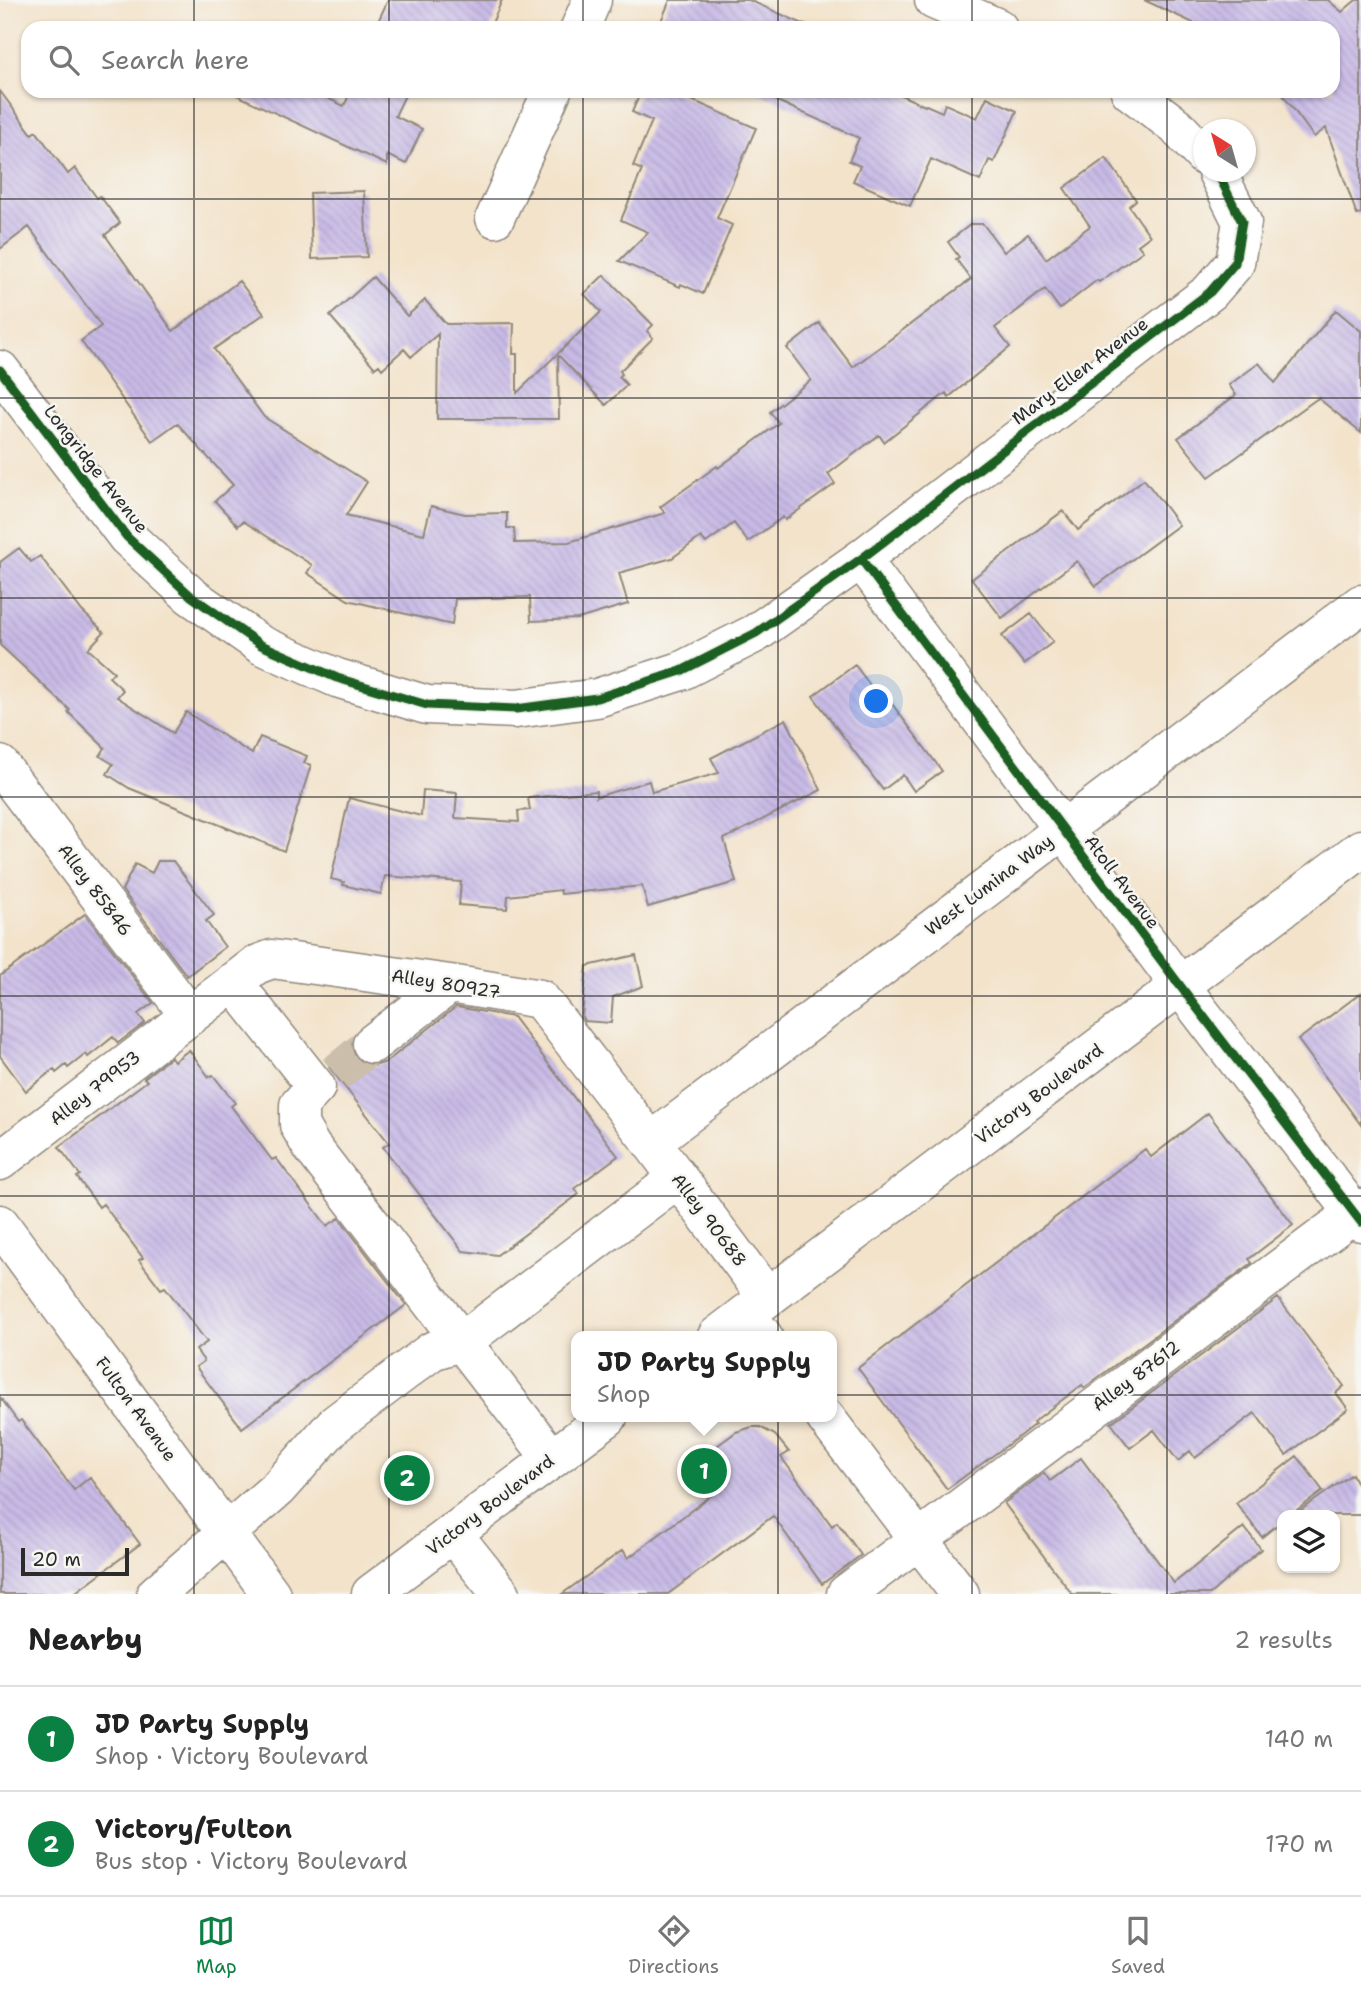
<!DOCTYPE html>
<html lang="en">
<head>
<meta charset="utf-8">
<style>
  :root { --surface:#fff; --page:#f6f6f6; --text:#222; --muted:#767676; --line:#e0e0e0; --accent:#0b8043 }
  body { margin:0; font-family:"Shantell Sans",sans-serif; background:var(--page); color:var(--text) }
  .controls { position:absolute; right:21px; bottom:21px; display:grid; overflow:hidden; border-radius:14px; box-shadow:0 2px 5px #0004 }
  .controls button { width:63px; height:63px; display:grid; place-items:center; padding:0; border:0; border-bottom:2px solid var(--line); background:var(--surface); color:var(--text); font:35px sans-serif }
  .compass { position:absolute; left:1193px; top:119px; width:63px; height:63px; border-radius:50%; background:var(--surface); box-shadow:0 2px 5px #0004; rotate:323deg }
  .scale { position:absolute; left:21px; bottom:18px; width:108px; box-sizing:border-box; padding-left:7px; border:4px solid #2b2b2b; border-top:0; font-size:19px; line-height:24px; white-space:nowrap; color:#2b2b2b; -webkit-text-stroke:5px #f6f6f2; paint-order:stroke }
  .you { position:absolute; left:877px; top:702px; width:24px; height:24px; margin:-18px; border:5px solid #fff; border-radius:50%; background:#1a73e8; box-shadow:0 0 0 10px #1a73e833 }
  .badge { display:grid; place-items:center; width:46px; height:46px; border-radius:50%; background:var(--accent); color:#fff; font-size:23px; font-weight:700 }
  .pin { position:absolute; translate:-50% -50%; border:4px solid #fff; box-shadow:0 2px 7px #0006 }
  .popup { position:absolute; left:571px; top:1331px; width:266px; height:91px; box-sizing:border-box; display:grid; place-content:center; border-radius:14px; background:var(--surface); filter:drop-shadow(0 2px 5px #0005); font-size:23px; white-space:nowrap; color:var(--muted) }
  .popup b { font-size:26px; color:var(--text) }
  .popup::after { content:''; position:absolute; left:50%; top:100%; margin-left:-14px; border:14px solid transparent; border-top-color:var(--surface) }
  .list { margin:0; padding:0; list-style:none }
  h2 { display:flex; justify-content:space-between; align-items:center; height:91px; margin:0; padding:0 28px; font-size:30px }
  h2 small { font-size:23px; font-weight:400; color:var(--muted) }
  .list li { display:grid; grid-template-columns:46px 1fr auto; gap:21px; align-items:center; box-sizing:border-box; height:105px; padding:0 28px; border-top:2px solid var(--line) }
  .list b { display:block; font-size:26px; white-space:nowrap }
  .list p { margin:0; font-size:23px; white-space:nowrap; color:var(--muted) }
  .list em { font-size:23px; font-style:normal; color:var(--muted) }
  .icon { flex:none; width:38px; height:38px; fill:none; stroke:currentColor; stroke-width:2; stroke-linecap:round; stroke-linejoin:round }
  .map { position:relative; flex:none; width:1361px; height:1594px; overflow:hidden }
  .search { position:absolute; background:var(--surface); box-shadow:0 2px 5px #0004; left:21px; right:21px; top:21px; height:77px; display:flex; align-items:center; gap:18px; box-sizing:border-box; padding:0 24px; border-radius:21px; color:var(--muted); font-size:26px }
  .sheet { height:301px; background:var(--surface) }
  nav { display:flex; justify-content:space-around; align-items:center; box-sizing:border-box; height:98px; border-top:2px solid var(--line); background:var(--surface); font-size:19px; color:var(--muted) }
  nav a { display:grid; justify-items:center; gap:4px }
  nav .on { color:var(--accent) }
  .map>svg:first-child { display:block }
  .building { fill:url(#building-back-hatch) }
  .lines { fill:none; stroke-linecap:round; stroke-linejoin:round }
  .minor-tunnel { stroke:#cbbeab; stroke-width:38; stroke-dasharray:38 19; stroke-linecap:butt }
  .minor-casing { stroke:#8f877b; stroke-width:41 }
  .major-casing { stroke:#8f877b; stroke-width:41 }
  .minor { stroke:#fff; stroke-width:38 }
  .major { stroke:#fff; stroke-width:38 }
  .cycleway-casing { stroke:#f6f6f2; stroke-width:13 }
  .cycleway { stroke:#1b5e20; stroke-width:9 }
  .grid { fill:none; stroke:#2b2b2b; stroke-width:2; stroke-opacity:0.55 }
  .labels { text-anchor:middle; dominant-baseline:central; stroke-width:5; stroke-linejoin:round; paint-order:stroke }
  .street-label { font-size:18px; fill:#2b2b2b; stroke:#f6f6f2 }
</style>
</head>
<body>
<div class="map">
<svg width="1361" height="1594" viewBox="0 0 1361 1594">
  <defs>
    <pattern id="building-back-hatch" width="6" height="6" patternUnits="userSpaceOnUse" patternTransform="scale(1.75)"><rect width="6" height="6" fill="#c8bae6"/><path d="M-1 5l2 2M0 0l6 6M5-1l2 2" fill="none" stroke="#aca0c5"/></pattern>
  </defs>
  <rect width="100%" height="100%" fill="#f6f6f2"/>
  <filter id="ink" filterUnits="userSpaceOnUse"><feTurbulence type="fractalNoise" baseFrequency=".0143" numOctaves="2"/><feDisplacementMap in="SourceGraphic" scale="14" xChannelSelector="R" yChannelSelector="G"/><feConvolveMatrix kernelMatrix="1 2 1 2 8 2 1 2 1" color-interpolation-filters="sRGB"/></filter>
  <filter id="wash" filterUnits="userSpaceOnUse"><feTurbulence type="fractalNoise" baseFrequency=".00686" numOctaves="4" result="noise"/><feDisplacementMap in="SourceGraphic" scale="28" xChannelSelector="R" yChannelSelector="G"/><feGaussianBlur stdDeviation="1.57" result="paint"/><feColorMatrix in="noise" values="0 0 0 0 0 0 0 0 0 0 0 0 0 0 0 0 0 1.4 0 .05"/><feComposite in="paint" operator="in"/></filter>
  <g filter="url(#wash)">
    <rect width="100%" height="100%" fill="#f3e3cb"/>
    <g id="blocks">
      <path class="building" d="M388,0H502L490,28H375Z
        M670,0H749L812,28H658Z
        M1144,0H1328L1342,12L1356,0H1361V214L1357,215L1326,128L1314,137L1280,91H1333V28H1204Z
        M0,91L32,134L36,131L68,174L75,168L97,198L100,196L120,223L105,235L173,331L239,281L264,314L214,349L264,417L367,482L346,515L424,534L431,506L465,514L507,513V528H514L515,543L569,542L665,513L660,507L717,466L718,468L779,423L770,412L811,380L787,348L819,323L853,367L971,279L956,259L959,257L948,242L971,224H983L1004,252L1028,234L1046,259L1090,226L1064,188L1106,158L1136,200L1129,206L1150,236L1138,245L1143,251L1099,282L1097,280L1060,309L1045,289L995,328L1010,347L949,397L946,393L884,442L879,435L828,474L835,484L785,520L783,517L748,542L734,523L706,543L701,537L672,558L619,573L628,604L578,619L531,621L530,597L455,599L452,625L348,600L307,573L312,565L243,521L238,526L215,501L233,485L177,423L152,441L81,341L101,326L29,227L0,249Z
        M228,91H312L344,106L351,91H407L395,116L422,129L406,164L387,155V165Z
        M641,91H671L756,128L717,218L732,225L703,294L681,284L680,287L619,261L648,232L621,220L642,170L633,166L652,121L632,112Z
        M755,91H892L925,106L926,105L942,112L945,104L977,118L987,97L1017,111L994,162L989,160L980,181L931,159L910,206L853,181L860,166L849,161L859,138Z
        M364,191L367,257L312,259L310,193Z
        M604,275L653,325L647,331L653,338L620,371L622,374L619,377L627,385L606,405L558,355L559,419H437L438,334L411,357L404,349L382,369L379,365L375,368L330,316L373,277L407,316L425,300L446,324L514,323L513,354H517V393L601,312L584,294Z
        M1336,310L1361,331V433L1318,398L1209,477L1178,438L1236,395L1229,385L1259,363L1275,383Z
        M1144,479L1179,525L1096,586L1077,561L1002,618L972,579L1063,511L1078,530Z
        M19,548L31,562L40,556L82,611L104,632L88,649L114,672L109,677L123,690L117,697L173,733L186,712L252,754L260,737L307,756L304,763L311,765L284,851L129,788L107,774L113,764L100,756L105,748L68,712L70,710L0,645V562Z
        M1031,614L1053,642L1024,664L1002,636Z
        M855,665L884,704L889,700L942,771L914,791L903,775L883,790L813,696Z
        M786,719L821,790L724,839L736,882L648,907L642,886L561,894L560,890L508,896L507,909L459,905L461,882L385,876L381,894L343,885L344,882L331,879L349,798L421,816L423,790L457,793L455,818L519,822L518,811L530,810L528,798L596,791V797L649,781L652,792L719,773L711,758Z
        M158,861H173L214,915L206,921L225,947L187,976L122,890L135,864L152,873Z
        M85,914L153,1003L138,1014L145,1023L118,1043L113,1037L88,1057L86,1054L68,1068L66,1065L56,1073L54,1069L26,1091L0,1056V976Z
        M636,955L643,986L613,997L611,1023L584,1021L582,1017L587,966Z
        M1361,993V1125L1298,1040Z
        M456,1007L513,1017L618,1156L575,1188L579,1194L497,1255L463,1251L383,1147L389,1143L329,1067L351,1049L355,1058L364,1064L374,1066L386,1062Z
        M189,1050L209,1077L213,1075L235,1103L231,1106L272,1160L276,1158L327,1226L339,1218L406,1305L242,1428L196,1367L204,1361L196,1350L207,1342L165,1287L161,1289L139,1260L143,1258L103,1204L99,1207L77,1177L80,1175L59,1147L147,1081L144,1078L171,1057L174,1061Z
        M1208,1113L1293,1225L1249,1259L1252,1263L1084,1388L1082,1385L1033,1422L1035,1424L1017,1438L947,1489L858,1368L1145,1149L1151,1157Z
        M1278,1298L1344,1386L1336,1393L1348,1409L1286,1455L1255,1413L1195,1458L1190,1451L1178,1461L1154,1430L1130,1448L1111,1423Z
        M0,1397L18,1422L21,1420L74,1490L90,1477L140,1544L73,1594H0Z
        M752,1427H760L775,1435L789,1452L781,1457L832,1526L837,1522L861,1555L822,1584L773,1516L668,1594H562L623,1550L628,1558L713,1494L691,1465L736,1432Z
        M1297,1456L1323,1491L1290,1515H1282V1521L1262,1537L1236,1503Z
        M1081,1458L1174,1583L1244,1527L1261,1549L1210,1594H1072L1004,1503L1044,1473L1050,1481Z
        M1352,1474L1361,1492V1515H1294Z"/>
    </g>
  </g>
  <g filter="url(#ink)">
    <use href="#blocks" fill-opacity="0" stroke="#8f877b" stroke-width="2"/>
    <g class="lines">
      <path class="minor-tunnel" d="M335,1074L372,1044"/>
      <g class="minor-casing">
        <path id="minor" d="M934,0L998,28
          M580,28L592,0
          M1130,91L1176,126L1204,156
          M495,218L552,91
          M0,370L127,537L191,596L261,645L337,678L427,705L516,709L597,698L681,671L756,633L861,559L1210,292L1235,263L1242,222L1217,172
          M861,559L1181,987L1361,1222
          M0,765L189,1015
          M233,982L316,1087L299,1105V1125L311,1146L552,1459
          M372,1044L450,984
          M651,1142L1361,604
          M0,1161L256,965L272,959L450,984L540,999L651,1142L767,1297
          M0,1224L271,1594
          M746,1314L763,1336
          M825,1417L960,1594
          M452,1533L501,1594
          M156,1594L278,1488L334,1425L432,1351L463,1341L678,1178
          M846,1594L1361,1208"/>
      </g>
      <g class="major-casing">
        <path id="major" d="M717,1336L1361,849
          M371,1594L608,1417"/>
      </g>
      <use href="#minor" class="minor"/>
      <use href="#major" class="major"/>
      <g class="cycleway-casing">
        <path id="cycleway" d="M0,370L127,537L191,596L261,645L337,678L427,705L516,709L597,698L681,671L756,633L861,559L1210,292L1235,263L1242,222L1217,172
          M861,559L1181,987L1361,1222"/>
      </g>
      <use href="#cycleway" class="cycleway"/>
    </g>
  </g>
  <path class="grid" d="M194,0V28M389,0V28M583,0V28M778,0V28M972,0V28M1167,0V28M194,91V1594M389,91V1594M583,91V1594M778,91V1594M972,91V1594M1167,91V1594M0,199H1361M0,398H1361M0,598H1361M0,797H1361M0,996H1361M0,1196H1361M0,1395H1361"/>
  <g class="labels">
    <g class="street-label">
      <text transform="translate(1080 371) rotate(-37)">Mary Ellen Avenue</text>
      <text transform="translate(96 469) rotate(52)">Longridge Avenue</text>
      <text transform="translate(1122 882) rotate(53)">Atoll Avenue</text>
      <text transform="translate(989 885) rotate(-37)">West Lumina Way</text>
      <text transform="translate(95 890) rotate(53)">Alley 85846</text>
      <text transform="translate(446 984) rotate(9)">Alley 80927</text>
      <text transform="translate(95 1088) rotate(-38)">Alley 79953</text>
      <text transform="translate(1039 1094) rotate(-37)">Victory Boulevard</text>
      <text transform="translate(709 1220) rotate(53)">Alley 90688</text>
      <text transform="translate(1136 1376) rotate(-37)">Alley 87612</text>
      <text transform="translate(136 1409) rotate(54)">Fulton Avenue</text>
      <text transform="translate(490 1505) rotate(-37)">Victory Boulevard</text>
    </g>
  </g>
</svg>
<div class="controls">
<button><svg class="icon" aria-label="layers" viewBox="0 0 24 24"><path d="M12 4l9 5-9 5-9-5zM3 14l9 5 9-5"/></svg></button>
</div>
<svg class="compass" viewBox="-18 -18 36 36"><path d="M0-13l5 13h-10z" fill="#e53935"/><path d="M0 13l5-13h-10z" fill="#767676"/></svg>
<div class="scale">20 m</div>
<div class="you"></div>
<div class="pin badge" style="left:704px;top:1471px">1</div>
<div class="popup"><b>JD Party Supply</b>Shop</div>
<div class="pin badge" style="left:407px;top:1478px">2</div>
<div class="search"><svg class="icon" aria-label="search" viewBox="0 0 24 24"><circle cx="10" cy="10" r="6"/><path d="M15 15l6 6"/></svg>Search here</div>
</div>
<section class="sheet">
<h2>Nearby<small>2 results</small></h2>
<ul class="list">
<li><span class="badge">1</span><div><b>JD Party Supply</b><p>Shop · Victory Boulevard</p></div><em>140 m</em></li>
<li><span class="badge">2</span><div><b>Victory/Fulton</b><p>Bus stop · Victory Boulevard</p></div><em>170 m</em></li>
</ul>
</section>
<nav>
<a class="on"><svg class="icon" aria-label="map" viewBox="0 0 24 24"><path d="M3 6l6-2 6 2 6-2v14l-6 2-6-2-6 2zM9 4v14M15 6v14"/></svg>Map</a>
<a><svg class="icon" aria-label="directions" viewBox="0 0 24 24"><path d="M12 3l9 9-9 9-9-9zM9 14v-3h6M13 9l2 2-2 2"/></svg>Directions</a>
<a><svg class="icon" aria-label="saved" viewBox="0 0 24 24"><path d="M7 4h10v16l-5-4-5 4z"/></svg>Saved</a>
</nav>
</body>
</html>
